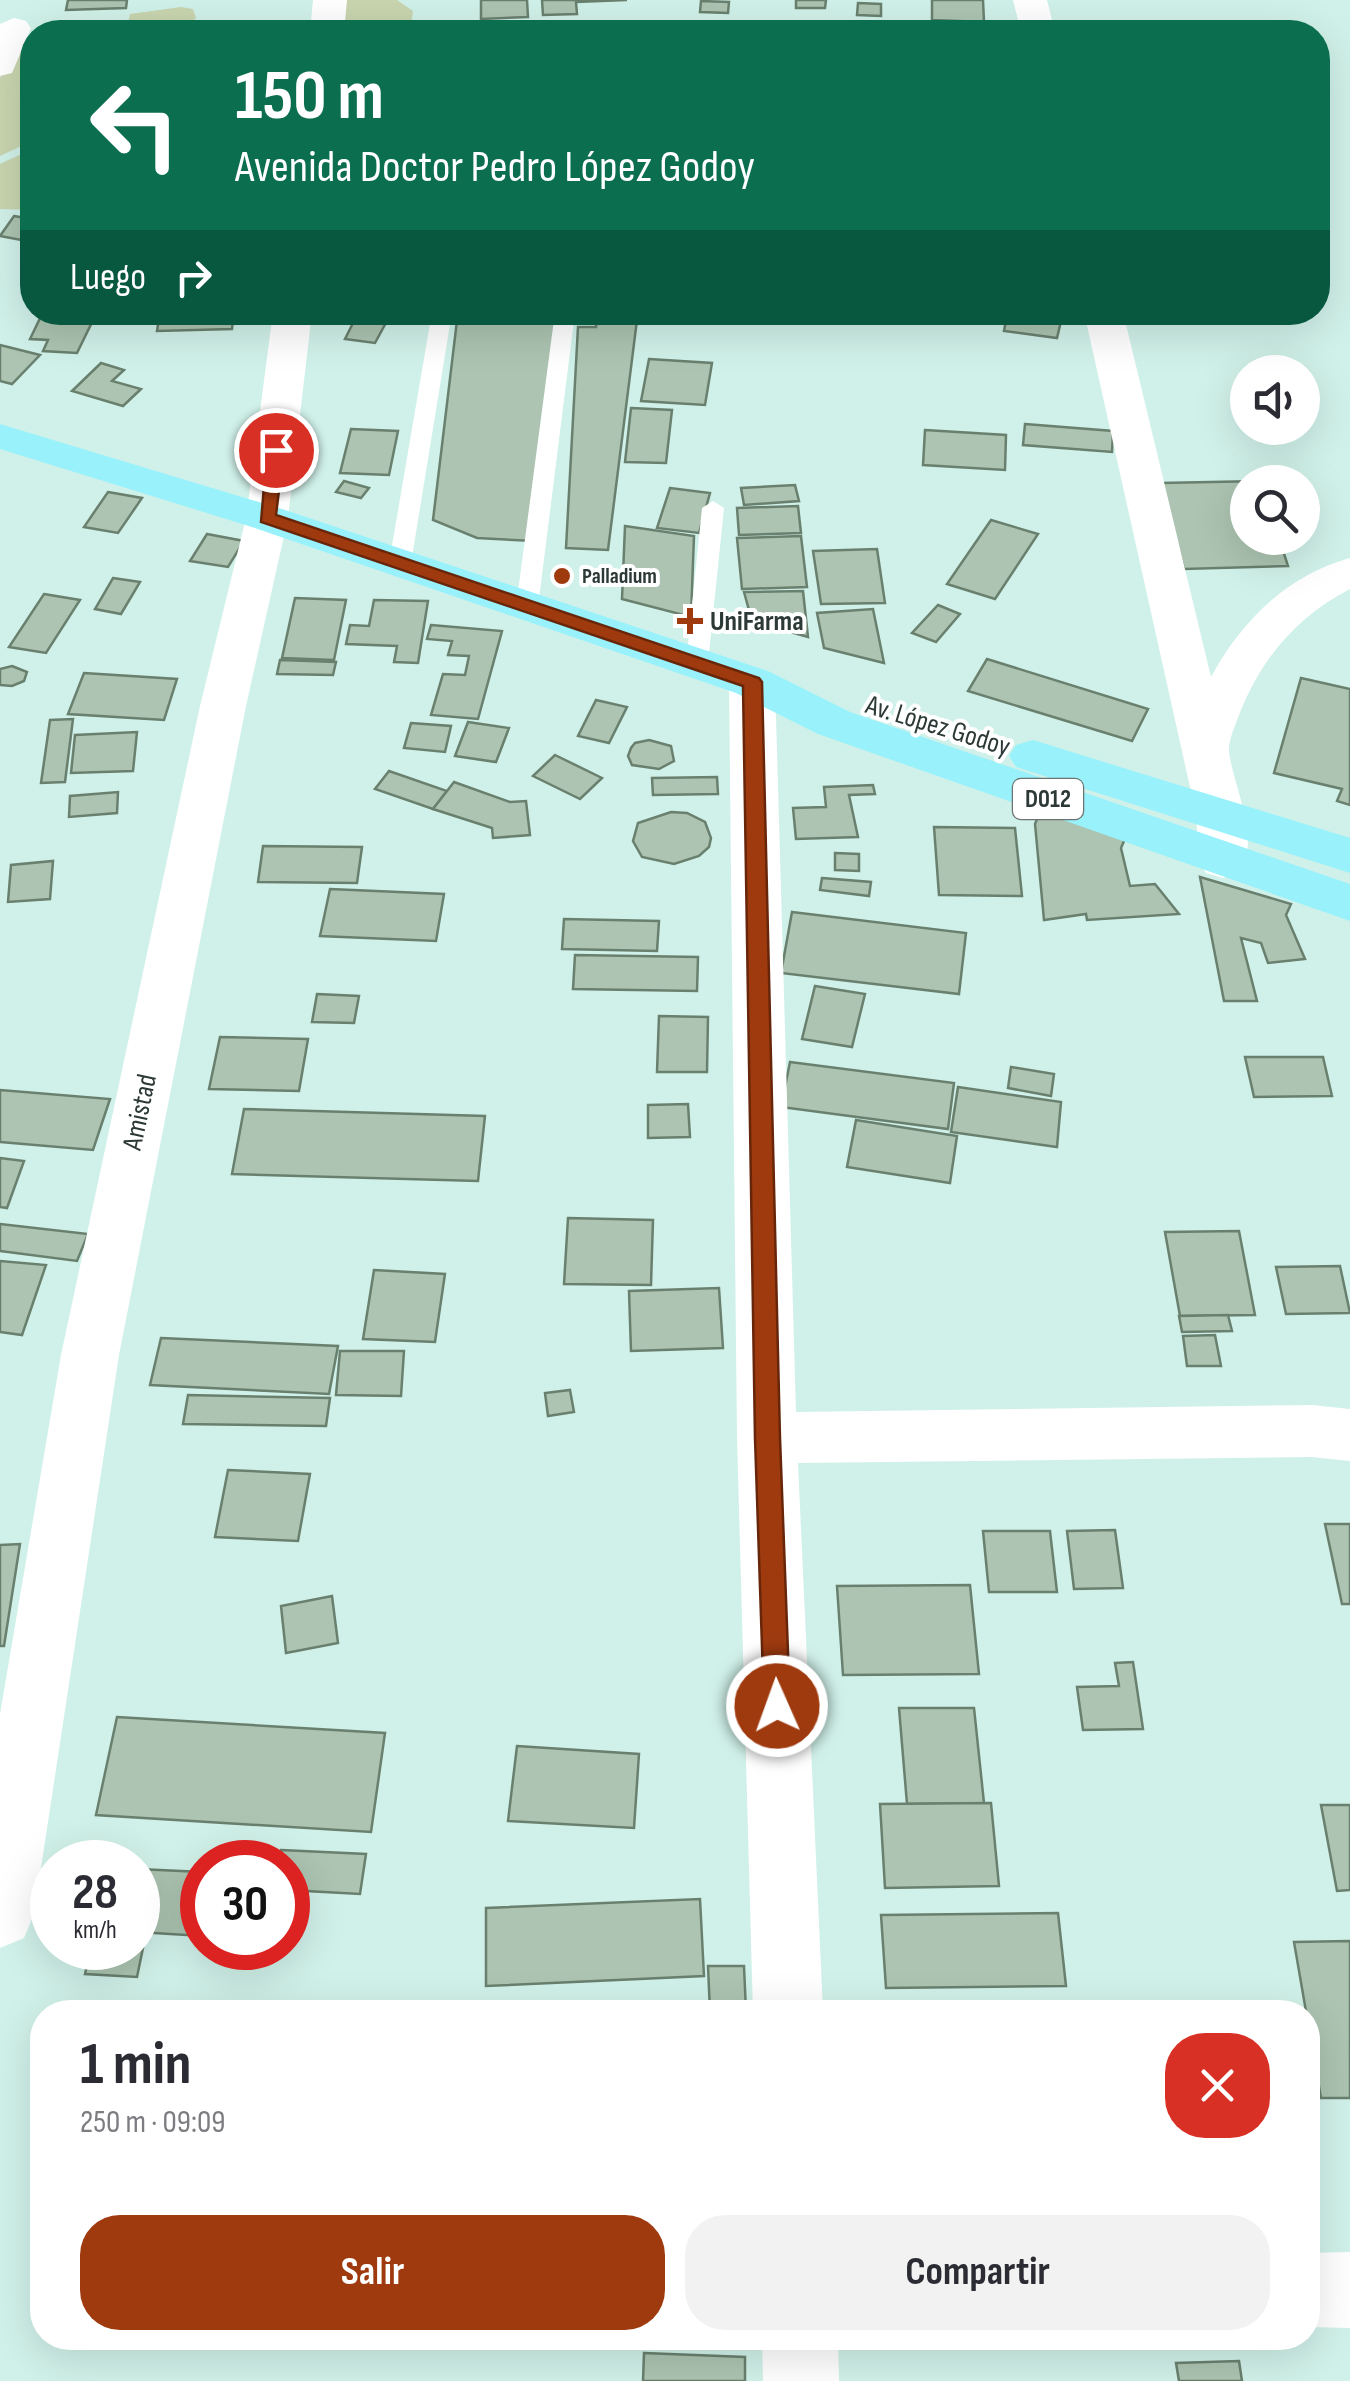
<!DOCTYPE html>
<html lang="es">
<head>
<meta charset="utf-8">
<style>
	:root { --surface:#fff; --page:#f2f2f3; --text:#2b2b33; --muted:#7c7c81; --accent:#9f3a0f }
	body { margin:0; font-family:"Sofia Sans Condensed",sans-serif; background:var(--page); color:var(--text); height:100vh; display:flex; flex-direction:column; font-size:38px; white-space:nowrap }
	* { box-sizing:border-box; margin:0 }
	p { font-size:32px; color:var(--muted) }
	.icon { flex:none; width:55px; height:55px; fill:none; stroke:currentColor; stroke-width:2; stroke-linecap:round; stroke-linejoin:round }
	.map { position:relative; flex:1; overflow:hidden }
	.details { position:absolute; left:30px; top:2000px; width:1290px; height:350px; display:flex; flex-direction:column; background:var(--surface); border-radius:40px; box-shadow:0 10px 40px #0002 }
	.details>* { flex:none }
	.banner { position:absolute; left:20px; top:20px; width:1310px; height:305px; border-radius:40px; box-shadow:0 10px 40px #0002; background:#0b6e4f; color:#fff; overflow:hidden }
	.fabs { position:absolute; left:1230px; top:355px; display:grid; gap:20px }
	.fabs a { display:grid; place-items:center; width:90px; height:90px; border-radius:50%; background:var(--surface); box-shadow:0 10px 40px #0002; font-size:50px }
	.speed { position:absolute; left:30px; top:1840px; display:flex; gap:20px; font-size:50px; font-weight:700; text-align:center }
	.speed>* { display:grid; place-content:center; width:130px; height:130px; border-radius:50%; background:var(--surface); box-shadow:0 10px 40px #0002; line-height:1 }
	.speed small { font-size:25px; font-weight:400 }
	.speed .limit { border:15px solid #d22; background:#fff; color:#111 }
	.pin { position:absolute; display:grid; place-items:center; width:85px; height:85px; color:#fff; margin:-42px; border:5px solid #fff; border-radius:50%; box-shadow:0 2px 10px #0007 }
	.me { position:absolute; width:110px; margin:-55px; rotate:358deg; stroke-linejoin:round; filter:drop-shadow(0 0 8px #0008) }
	.turn { display:flex; align-items:center; gap:35px; height:210px; padding:0 50px; font-size:45px }
	.turn .icon { width:130px; height:130px; stroke-width:2.5 }
	.turn b { display:block; font-size:70px; line-height:85px }
	.then { display:flex; align-items:center; height:95px; padding:0 50px; background:#0003; gap:20px; font-size:38px }
	.round { display:grid; place-items:center; flex:none; width:105px; height:105px; border-radius:40px; background:var(--page) }
	.headline { display:flex; align-items:center; justify-content:space-between; height:170px; padding:0 50px }
	h1 { font-size:60px; font-weight:700; line-height:75px }
	.action { display:flex; gap:20px; margin-top:auto; padding:20px 50px }
	.action a { flex:1; height:115px; border-radius:40px; background:var(--accent); color:#fff; font-size:40px; font-weight:700; line-height:115px; text-align:center }
	.action a+a { background:var(--page); color:var(--text) }
	.map>svg:first-child { display:block }
</style>
</head>
<body>
<div class="map">
<svg width="1350" height="2381" viewBox="0 0 1350 2381">
	<rect width="100%" height="100%" fill="#d0f1e9"/>
	<!-- green -->
	<g fill="#c8d5af">
		<polygon points="347,0 397,0 413,11 410,32 340,32 336,9"/>
		<polygon points="181,7 193,9 196,18 182,32 126,32 130,14"/>
		<polygon points="24,47 32,48 32,97 21,113 32,121 32,141 0,156 0,79 7,55"/>
		<polygon points="32,149 32,210 0,209 0,164"/>
	</g>
	<!-- building -->
	<g fill="#acc4b1" stroke="#6a806f" stroke-width="2.5">
		<polygon points="68,0 127,0 126,8 66,10"/>
		<polygon points="481,0 527,0 528,17 481,19"/>
		<polygon points="542,0 627,0 576,2 577,14 543,15"/>
		<polygon points="796,0 826,0 825,8 796,8"/>
		<polygon points="932,0 983,0 984,22 932,20"/>
		<polygon points="701,1 729,2 728,13 700,12"/>
		<polygon points="858,3 881,4 881,16 857,15"/>
		<polygon points="934,22 989,23 989,32 934,32"/>
		<polygon points="116,24 114,32 57,32 58,26"/>
		<polygon points="14,216 32,219 32,242 0,236"/>
		<polygon points="43,312 97,312 77,353 43,351 48,340 30,339"/>
		<polygon points="160,312 234,312 232,329 157,331"/>
		<polygon points="458,312 556,312 534,541 477,538 433,520"/>
		<polygon points="597,312 638,312 608,550 566,548 578,327 596,327"/>
		<polygon points="357,315 388,319 375,343 345,339"/>
		<polygon points="1007,315 1061,321 1057,338 1004,331"/>
		<polygon points="0,345 40,355 12,384 0,381"/>
		<polygon points="649,359 712,363 705,405 641,401"/>
		<polygon points="101,363 124,370 112,381 141,389 123,406 72,391"/>
		<polygon points="631,408 672,410 666,463 625,462"/>
		<polygon points="1025,424 1113,431 1112,452 1023,445"/>
		<polygon points="351,429 398,431 389,475 340,473"/>
		<polygon points="925,430 1006,435 1005,470 923,465"/>
		<polygon points="344,481 369,488 361,498 336,492"/>
		<polygon points="1261,481 1248,482 1248,538 1279,538 1288,566 1184,569 1161,483"/>
		<polygon points="795,485 799,501 744,505 741,488"/>
		<polygon points="670,488 710,493 699,533 657,528"/>
		<polygon points="108,492 142,498 118,533 84,527"/>
		<polygon points="798,506 801,533 739,535 737,508"/>
		<polygon points="991,520 1038,534 995,599 947,584"/>
		<polygon points="625,526 694,536 691,617 622,599"/>
		<polygon points="207,534 244,541 228,567 190,561"/>
		<polygon points="801,536 807,587 742,589 737,538"/>
		<polygon points="877,549 885,603 821,604 813,551"/>
		<polygon points="113,578 140,582 121,614 95,609"/>
		<polygon points="803,591 808,637 752,621 744,592"/>
		<polygon points="44,594 80,600 46,653 9,647"/>
		<polygon points="295,598 346,600 334,660 282,658"/>
		<polygon points="374,600 428,601 418,663 394,662 397,646 346,644 350,625 369,626"/>
		<polygon points="938,605 960,614 936,642 912,633"/>
		<polygon points="873,609 884,663 824,648 817,613"/>
		<polygon points="431,625 502,631 478,719 431,715 443,674 465,675 469,656 448,655 452,641 427,639"/>
		<polygon points="987,659 1148,709 1132,741 968,691"/>
		<polygon points="280,660 336,662 333,675 277,674"/>
		<polygon points="12,666 27,672 24,681 12,686 0,685 0,669"/>
		<polygon points="84,673 177,679 164,720 68,714"/>
		<polygon points="1301,678 1350,689 1350,805 1337,801 1342,789 1274,773"/>
		<polygon points="596,700 627,707 609,743 578,736"/>
		<polygon points="73,719 65,782 41,783 50,720"/>
		<polygon points="468,722 509,728 496,762 455,756"/>
		<polygon points="411,723 451,726 445,752 404,748"/>
		<polygon points="137,732 133,771 71,773 75,735"/>
		<polygon points="649,740 671,746 674,761 659,769 632,765 628,756 631,748 635,743"/>
		<polygon points="555,755 602,778 580,799 533,776"/>
		<polygon points="389,771 447,791 433,809 375,789"/>
		<polygon points="717,777 718,794 653,795 652,778"/>
		<polygon points="454,782 510,802 526,801 530,835 493,838 492,828 433,809"/>
		<polygon points="873,785 875,794 849,795 858,837 796,839 793,808 826,807 824,787"/>
		<polygon points="118,792 117,813 69,817 70,796"/>
		<polygon points="1042,808 1128,832 1121,848 1130,886 1155,884 1179,914 1087,920 1086,914 1044,920 1035,824"/>
		<polygon points="671,812 687,813 705,822 711,838 709,847 699,856 674,864 642,857 633,841 638,823"/>
		<polygon points="934,827 1015,828 1022,896 939,895"/>
		<polygon points="263,846 362,847 357,883 258,882"/>
		<polygon points="835,853 859,854 859,871 835,870"/>
		<polygon points="53,861 50,899 8,902 11,865"/>
		<polygon points="1200,877 1291,904 1286,915 1305,959 1268,963 1261,943 1241,938 1257,1001 1224,1001"/>
		<polygon points="822,878 871,882 869,896 820,890"/>
		<polygon points="330,889 444,894 436,941 320,936"/>
		<polygon points="792,912 966,933 959,994 781,973"/>
		<polygon points="564,919 659,921 657,951 562,949"/>
		<polygon points="575,955 698,957 697,991 573,989"/>
		<polygon points="815,986 865,994 852,1047 802,1039"/>
		<polygon points="317,994 359,996 354,1023 312,1022"/>
		<polygon points="659,1016 708,1017 707,1072 657,1072"/>
		<polygon points="220,1037 308,1039 299,1091 209,1089"/>
		<polygon points="1245,1057 1323,1057 1332,1096 1254,1097"/>
		<polygon points="790,1062 954,1083 948,1129 781,1107"/>
		<polygon points="1011,1067 1054,1074 1051,1096 1008,1088"/>
		<polygon points="958,1087 1061,1102 1057,1147 951,1132"/>
		<polygon points="0,1090 110,1099 93,1150 0,1142"/>
		<polygon points="688,1104 690,1137 648,1138 648,1105"/>
		<polygon points="244,1109 485,1116 478,1181 232,1174"/>
		<polygon points="856,1120 957,1136 950,1183 847,1167"/>
		<polygon points="0,1158 24,1161 7,1208 0,1207"/>
		<polygon points="568,1218 653,1220 651,1285 564,1284"/>
		<polygon points="0,1224 88,1234 77,1261 0,1251"/>
		<polygon points="1239,1231 1255,1315 1180,1316 1165,1232"/>
		<polygon points="0,1261 46,1265 22,1335 0,1332"/>
		<polygon points="1340,1266 1350,1313 1286,1314 1276,1267"/>
		<polygon points="374,1270 445,1274 435,1342 363,1339"/>
		<polygon points="719,1288 723,1348 631,1351 629,1291"/>
		<polygon points="1228,1315 1232,1331 1182,1332 1179,1316"/>
		<polygon points="1215,1335 1221,1366 1187,1366 1183,1336"/>
		<polygon points="161,1338 338,1346 329,1394 150,1385"/>
		<polygon points="340,1351 404,1351 401,1396 336,1395"/>
		<polygon points="570,1390 574,1412 548,1416 545,1393"/>
		<polygon points="188,1395 330,1398 326,1426 183,1424"/>
		<polygon points="228,1470 310,1474 298,1541 215,1537"/>
		<polygon points="1325,1524 1350,1524 1350,1604 1342,1604"/>
		<polygon points="1115,1530 1123,1588 1074,1589 1067,1531"/>
		<polygon points="983,1531 1050,1531 1057,1592 989,1592"/>
		<polygon points="20,1544 4,1646 0,1646 0,1545"/>
		<polygon points="970,1585 979,1674 843,1675 837,1586"/>
		<polygon points="332,1596 338,1643 286,1653 281,1606"/>
		<polygon points="1133,1662 1143,1729 1083,1730 1077,1687 1119,1686 1115,1663"/>
		<polygon points="899,1708 974,1708 984,1803 907,1804"/>
		<polygon points="117,1717 385,1733 371,1832 96,1815"/>
		<polygon points="517,1746 639,1754 634,1828 508,1821"/>
		<polygon points="991,1803 999,1886 885,1888 880,1804"/>
		<polygon points="1321,1805 1350,1805 1350,1890 1337,1891"/>
		<polygon points="281,1850 366,1854 360,1894 288,1890 288,1862 279,1862"/>
		<polygon points="138,1869 202,1872 202,1936 138,1932"/>
		<polygon points="700,1899 704,1976 486,1986 486,1908"/>
		<polygon points="1058,1913 1066,1986 886,1988 881,1915"/>
		<polygon points="1350,1941 1350,2098 1321,2098 1294,1942"/>
		<polygon points="91,1948 143,1948 137,1977 85,1974"/>
		<polygon points="708,1966 744,1966 746,2012 710,2012"/>
		<polygon points="644,2353 745,2357 745,2381 643,2381"/>
		<polygon points="1239,2361 1242,2381 1179,2381 1176,2363"/>
	</g>
	<g fill="none" stroke-linecap="round" stroke-linejoin="round">
		<!-- lane -->
		<g fill="#fff" fill-rule="evenodd">
			<polygon points="432,312 452,312 411,563 400,570 389,563"/>
			<polygon points="555,312 575,312 538,607 527,614 516,607"/>
			<polygon points="713,501 724,508 708,663 697,670 686,663 702,508"/>
		</g>
		<!-- street -->
		<g fill="#fff" fill-rule="evenodd">
			<polygon points="1013,0 1047,0 1055,32 1021,32"/>
			<polygon points="14,18 26,21 31,28 12,73 0,76 0,24"/>
			<path d="M1084,312H1123L1211,677C1241,622 1287,575 1350,558V589C1296,617 1261,659 1239,715C1235,726 1228,741 1229,752C1234,789 1261,838 1240,873L1223,878L1206,873L1199,861L1196,814Z"/>
			<polygon points="752,667 768,671 775,682 796,1412 1312,1405 1350,1409 1350,1461 1312,1457 798,1463 823,2012 753,2012 737,1438 729,682 736,671"/>
			<polygon points="1350,2252 1350,2328 1308,2327 1308,2253"/>
			<polygon points="762,2338 838,2338 839,2381 763,2381"/>
		</g>
		<!-- secondary -->
		<g fill="#fff" fill-rule="evenodd">
			<polygon points="313,0 347,0 344,32 310,32"/>
			<polygon points="273,312 312,312 288,518 246,706 119,1355 34,1914 24,1938 0,1948 0,1714 61,1355 200,706 246,518"/>
		</g>
		<!-- primary -->
		<g fill="#98f1fb" fill-rule="evenodd">
			<polygon points="0,424 282,509 768,671 850,712 1350,884 1350,921 818,734 736,693 252,527 0,449"/>
			<polygon points="1033,740 1350,838 1350,873 1016,767 1009,756 1016,745"/>
		</g>
	</g>
	<!-- route -->
	<polygon fill="#9f3a0f" stroke="#67260a" stroke-width="2.5" points="276,444 284,450 276,515 759,678 762,682 780,1438 790,1706 786,1715 777,1718 768,1715 764,1706 755,1438 743,686 261,522 267,450"/>
	<!-- markers -->
	<g fill="#9f3a0f" stroke="#fff" stroke-width="4">
		<circle cx="562" cy="576" r="10"/>
		<path d="M685 606h10v10h10v10h-10v10h-10v-10h-10v-10h10z"/>
	</g>
	<g text-anchor="middle" dominant-baseline="central" stroke-width="8" stroke-linejoin="round" paint-order="stroke">
		<!-- far-poi labels -->
		<g font-size="22" font-weight="bold" fill="#2c3936" stroke="#fff" text-anchor="start">
			<text x="582" y="576">Palladium</text>
		</g>
		<!-- shield labels -->
		<rect fill="#fff" stroke="#6b7472" stroke-width="2.5" x="1013" y="779" width="70" height="40" rx="8"/>
		<g font-size="25" font-weight="bold" fill="#2c3936">
			<text x="1048" y="799">D012</text>
		</g>
		<!-- poi labels -->
		<g font-size="28" font-weight="bold" fill="#2c3936" stroke="#fff" text-anchor="start">
			<text x="710" y="621">UniFarma</text>
		</g>
		<!-- street labels -->
		<g font-size="28" fill="#2c3936" stroke="#fff">
			<text transform="translate(938 726) rotate(17)">Av. López Godoy</text>
			<text transform="translate(140 1112) rotate(-78)">Amistad</text>
		</g>
	</g>
</svg>
<div class="fabs">
<a><svg class="icon" aria-label="sound" viewBox="0 0 24 24"><path d="M4 9h4l5-4v14l-5-4H4zM17 9q2 3 0 6"/></svg></a>
<a><svg class="icon" aria-label="search" viewBox="0 0 24 24"><circle cx="10" cy="10" r="6"/><path d="M15 15l6 6"/></svg></a>
</div>
<div class="speed"><div>28<small>km/h</small></div><div class="limit">30</div></div>
<div class="pin" style="left:276px;top:450px;background:#d93025"><svg class="icon" aria-label="arrive" viewBox="0 0 24 24"><path d="M6 21V4h12l-3 4 3 4H6"/></svg></div>
<svg class="me" style="left:777px;top:1706px" viewBox="-20 -20 40 40"><circle r="17" fill="#9f3a0f" stroke="#fff" stroke-width="3"/><path d="M0-11L8 9 0 5-8 9z" fill="#fff"/></svg>
<div class="banner">
<div class="turn"><svg class="icon" aria-label="left" viewBox="0 0 24 24"><path d="M17 20v-9H6M10 6l-5 5 5 5"/></svg><div><b>150 m</b>Avenida Doctor Pedro López Godoy</div></div>
<div class="then">Luego<svg class="icon" aria-label="right" viewBox="0 0 24 24"><path d="M7 20v-9h11M14 6l5 5-5 5"/></svg></div>
</div>
<section class="details">
<div class="headline"><div><h1>1 min</h1><p>250 m · 09:09</p></div><a class="round" style="background:#d93025;color:#fff"><svg class="icon" aria-label="close" viewBox="0 0 24 24"><path d="M6 6l12 12M18 6L6 18"/></svg></a></div>
<div class="action"><a>Salir</a><a>Compartir</a></div>
</section>
</div>
</body>
</html>
